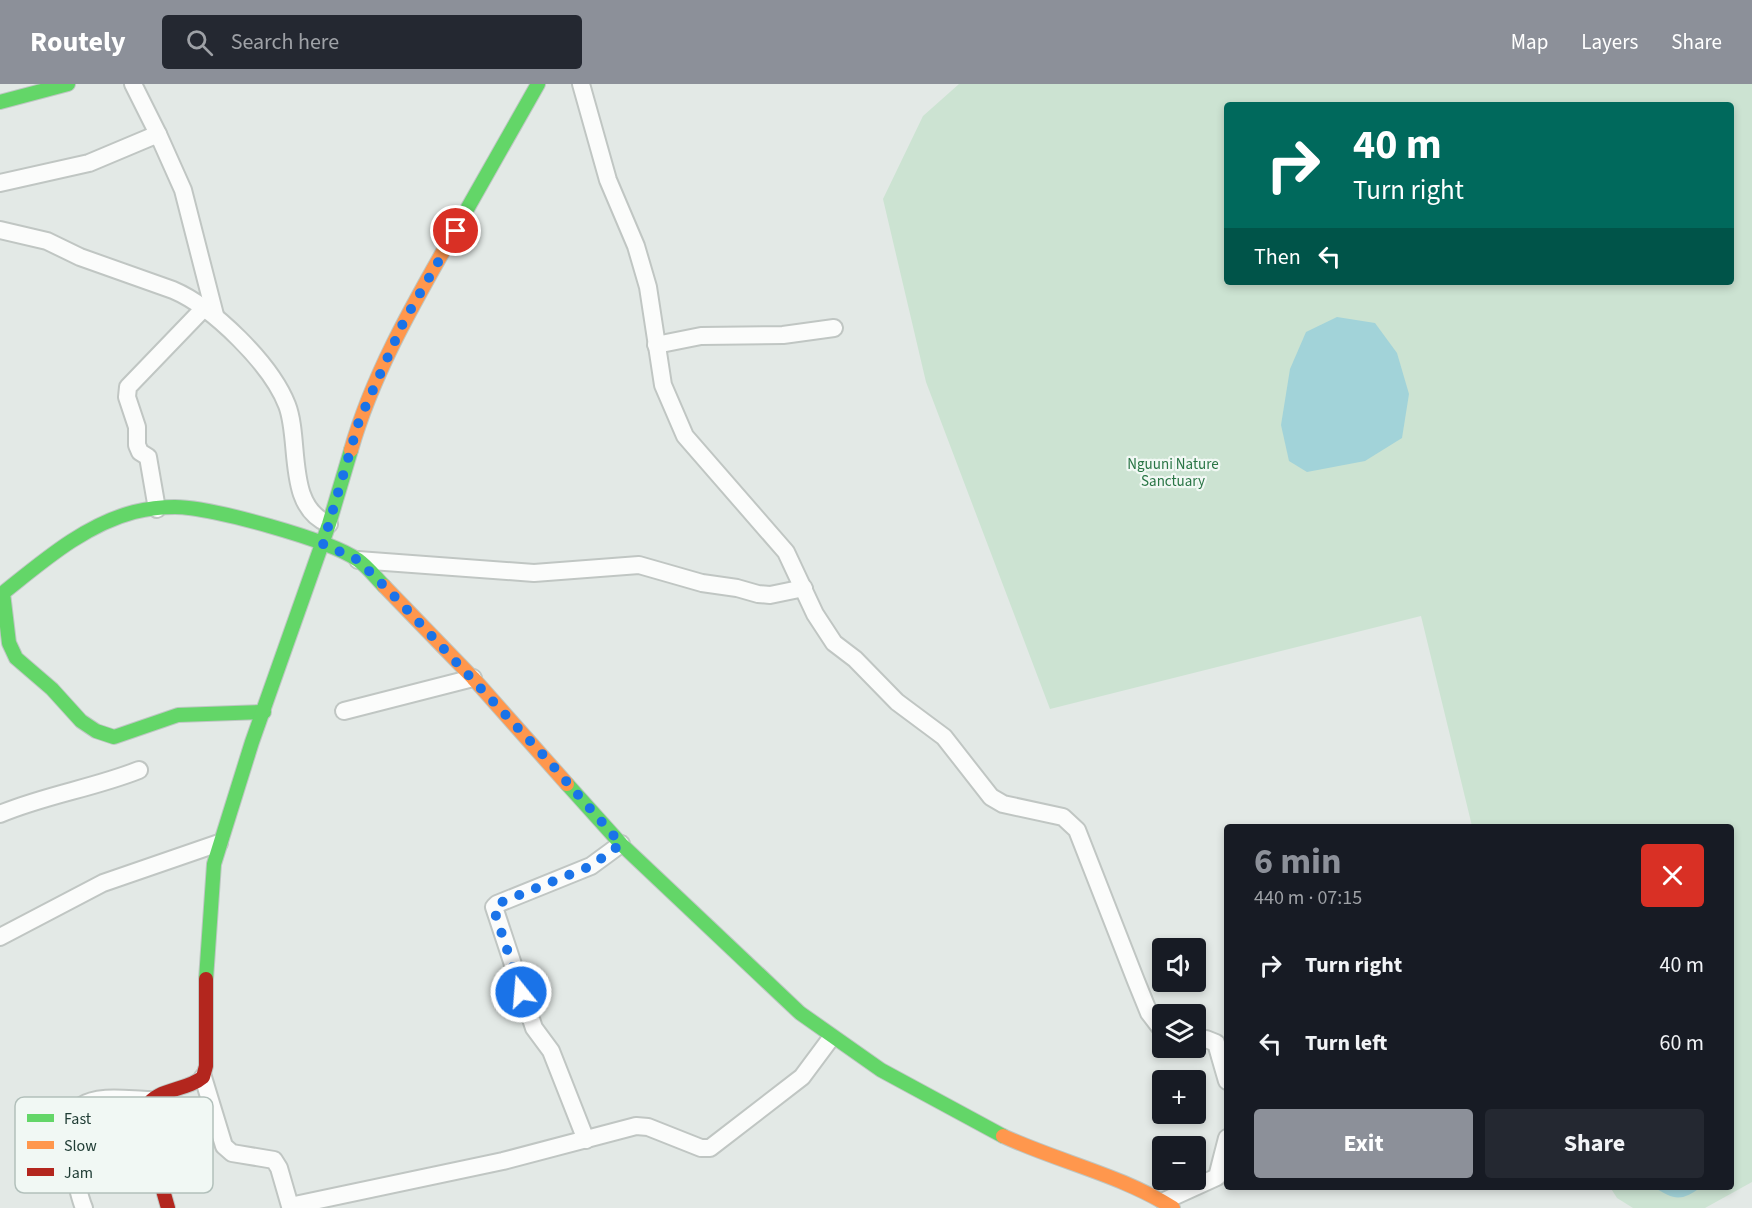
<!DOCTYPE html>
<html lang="en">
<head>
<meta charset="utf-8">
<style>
	:root { --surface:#171b24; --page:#242831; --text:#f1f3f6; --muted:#9ea1a6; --accent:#8c9099 }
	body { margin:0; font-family:"Source Sans 3",sans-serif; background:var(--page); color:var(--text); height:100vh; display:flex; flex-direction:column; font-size:22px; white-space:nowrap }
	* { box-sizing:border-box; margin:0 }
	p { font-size:20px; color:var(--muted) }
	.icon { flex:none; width:33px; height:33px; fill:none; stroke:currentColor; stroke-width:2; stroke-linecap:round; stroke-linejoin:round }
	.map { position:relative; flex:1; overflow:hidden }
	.details { position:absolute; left:1224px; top:740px; width:510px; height:366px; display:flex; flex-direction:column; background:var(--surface); border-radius:6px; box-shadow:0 3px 9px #0003 }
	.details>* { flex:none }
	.top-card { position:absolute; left:1224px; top:18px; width:510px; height:183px; border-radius:6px; box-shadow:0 3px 9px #0003; background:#00695c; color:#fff; overflow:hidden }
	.controls { position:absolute; left:1152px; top:854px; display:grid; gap:12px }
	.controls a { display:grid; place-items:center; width:54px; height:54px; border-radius:6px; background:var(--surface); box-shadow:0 3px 9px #0003; font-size:30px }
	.pin { position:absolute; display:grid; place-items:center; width:51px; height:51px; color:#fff; margin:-26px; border:3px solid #fff; border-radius:50%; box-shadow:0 2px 6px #0007 }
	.me { position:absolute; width:66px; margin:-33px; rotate:343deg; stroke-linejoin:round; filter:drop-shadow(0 0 4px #0008) }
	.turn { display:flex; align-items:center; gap:21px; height:126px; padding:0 30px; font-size:27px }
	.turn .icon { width:78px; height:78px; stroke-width:2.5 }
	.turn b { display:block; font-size:42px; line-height:51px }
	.then { display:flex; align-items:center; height:57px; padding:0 30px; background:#0003; gap:12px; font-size:22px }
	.round { display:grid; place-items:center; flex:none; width:63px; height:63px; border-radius:6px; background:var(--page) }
	.summary { display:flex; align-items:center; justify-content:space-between; height:102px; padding:0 30px }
	h1 { font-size:36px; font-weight:700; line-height:45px; color:var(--accent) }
	.primary-button { display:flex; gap:12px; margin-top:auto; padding:12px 30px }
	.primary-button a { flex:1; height:69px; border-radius:6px; background:var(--accent); color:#fff; font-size:24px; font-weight:700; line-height:69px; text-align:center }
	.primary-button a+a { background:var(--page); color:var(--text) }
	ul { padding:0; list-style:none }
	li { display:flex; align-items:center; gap:18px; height:78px; padding:0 30px }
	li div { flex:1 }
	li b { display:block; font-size:22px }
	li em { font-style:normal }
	header { display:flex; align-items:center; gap:36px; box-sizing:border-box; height:84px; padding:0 30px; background:var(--accent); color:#fff }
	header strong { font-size:28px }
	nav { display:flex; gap:33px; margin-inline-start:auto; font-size:21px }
	.search { width:420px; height:54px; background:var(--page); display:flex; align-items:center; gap:15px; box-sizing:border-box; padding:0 21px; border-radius:6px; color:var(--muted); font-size:22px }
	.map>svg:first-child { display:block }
</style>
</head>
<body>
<header>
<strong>Routely</strong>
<div class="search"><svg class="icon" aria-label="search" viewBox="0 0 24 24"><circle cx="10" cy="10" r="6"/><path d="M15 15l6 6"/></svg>Search here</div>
<nav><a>Map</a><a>Layers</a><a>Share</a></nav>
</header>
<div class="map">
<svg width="1752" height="1124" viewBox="0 0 1752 1124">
	<rect width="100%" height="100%" fill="#e3e9e6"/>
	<!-- green -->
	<path fill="#cce3d2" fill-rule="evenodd" d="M959,0H1752V1098L1705,1124H1633L1617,1114L1610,1103L1731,1102V742H1472L1421,532L1050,625L926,298L883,115L923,32ZM1227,21H1731V198H1227Z"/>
	<!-- water -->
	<g fill="#a2d3d9">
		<polygon points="1337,233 1375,239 1397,269 1409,310 1402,354 1365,377 1307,388 1289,377 1281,341 1290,285 1306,248"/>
		<path d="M1654,1103H1701C1681,1118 1674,1116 1654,1103Z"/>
	</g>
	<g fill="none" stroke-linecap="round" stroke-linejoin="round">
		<defs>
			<g id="street">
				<polyline points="133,0 158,50"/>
				<polyline points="581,0 608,96 636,162 648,203 663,301 685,352 786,468 815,530 834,559 855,575 897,618 944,653 991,713 1003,720 1063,733 1077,746 1136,897 1149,929 1162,946"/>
				<polyline points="0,99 89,79 158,50 183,106 215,231"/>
				<path d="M0,146L47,157L80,173L173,206C213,223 271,280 287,321C301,357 285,423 329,440"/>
				<polyline points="656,261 701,252 783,251 834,244"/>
				<polyline points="157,425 148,373 140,368 137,361 137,343 127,313 128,303 205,223"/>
				<polyline points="358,476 534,489 639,481 702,499 737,504 758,510 770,511 804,504"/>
				<polyline points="344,627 473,594"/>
				<path d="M0,730C45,711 94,704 139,686"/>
				<polyline points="0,853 103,799 219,759"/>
				<polyline points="1196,956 1206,955 1216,959 1227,997"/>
				<polyline points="203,993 224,1062 232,1069 274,1076 279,1084 290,1122 503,1077 636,1042 648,1043 701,1064 710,1064 802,993 831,954"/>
				<polyline points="586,1056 551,967 534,944 494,823 497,820 591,782 621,760"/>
				<polyline points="1164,1117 1217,1093 1227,1054"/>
				<path d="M84,1124C76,1105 61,1034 81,1022C99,1010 130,1016 150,1016"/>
			</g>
			<g id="fast">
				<polyline points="0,18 68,0"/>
				<polyline points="449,157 538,0"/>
				<path d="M264,628L178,631L114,653L96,647L81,637L52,605L16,574L9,559L3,509C42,478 84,441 134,428C146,425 162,423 175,423C211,423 330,456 358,476C368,483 376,494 384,502"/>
				<polyline points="567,700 621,760 800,929 881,986 1003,1052"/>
				<polyline points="206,895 214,780 252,658 329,440 351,366"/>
			</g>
			<g id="slow">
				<path d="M351,366C372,292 411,224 449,157"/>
				<polyline points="384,502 473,594 567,700"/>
				<path d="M1003,1052C1059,1078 1121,1091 1173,1124"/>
			</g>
			<path id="jam" d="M168,1124L149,1057L146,1023C157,1004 187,1007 203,993L206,982V895"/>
		</defs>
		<!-- street casing -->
		<use href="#street" stroke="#c0c6c3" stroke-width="20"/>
		<!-- fast casing -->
		<use href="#fast" stroke="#bec7c3" stroke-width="16"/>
		<!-- slow casing -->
		<use href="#slow" stroke="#bec7c3" stroke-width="16"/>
		<!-- jam casing -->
		<use href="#jam" stroke="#bec7c3" stroke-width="16"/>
		<!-- street -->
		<use href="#street" stroke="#fbfcfb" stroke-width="16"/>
		<!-- fast -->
		<use href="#fast" stroke="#63d668" stroke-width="14"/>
		<!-- slow -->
		<use href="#slow" stroke="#ff974d" stroke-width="14"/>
		<!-- jam -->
		<use href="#jam" stroke="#b3261e" stroke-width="14"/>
	</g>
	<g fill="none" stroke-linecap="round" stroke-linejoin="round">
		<!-- route -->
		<polyline stroke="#1a73e8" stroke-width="10" stroke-dasharray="0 18" points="456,147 404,237 359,337 323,460 358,476 397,515 546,674 621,760 591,782 497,820 495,829 521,908"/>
	</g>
	<g text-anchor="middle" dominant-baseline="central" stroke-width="4.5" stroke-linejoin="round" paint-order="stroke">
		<!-- park labels -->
		<g font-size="15" fill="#297545" stroke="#f1f8f4">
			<text x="1173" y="380">Nguuni Nature<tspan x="1173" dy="17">Sanctuary</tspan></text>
		</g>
	</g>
	<!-- legend -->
	<rect x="15" y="1013" width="198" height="96" rx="9" fill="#f1f8f4" stroke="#b2c0bb" stroke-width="1.5"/>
	<rect x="27" y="1030" width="27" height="8" fill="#63d668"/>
	<rect x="27" y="1057" width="27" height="8" fill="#ff974d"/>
	<rect x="27" y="1084" width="27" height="8" fill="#b3261e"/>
	<g font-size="16" fill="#203d35">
		<text x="64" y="1040">Fast</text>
		<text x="64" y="1067">Slow</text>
		<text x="64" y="1094">Jam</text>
	</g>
</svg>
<div class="controls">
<a><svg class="icon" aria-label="sound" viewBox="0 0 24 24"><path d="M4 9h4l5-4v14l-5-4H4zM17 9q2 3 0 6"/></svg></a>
<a><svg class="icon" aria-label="layers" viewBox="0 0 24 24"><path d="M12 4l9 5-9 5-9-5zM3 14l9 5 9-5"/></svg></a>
<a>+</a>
<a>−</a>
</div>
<div class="pin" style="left:456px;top:147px;background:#d93025"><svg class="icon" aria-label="arrive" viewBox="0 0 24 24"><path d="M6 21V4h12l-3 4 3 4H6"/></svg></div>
<svg class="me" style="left:521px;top:908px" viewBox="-20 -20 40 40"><circle r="17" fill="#1a73e8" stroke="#fff" stroke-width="3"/><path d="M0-11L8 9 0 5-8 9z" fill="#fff"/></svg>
<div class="top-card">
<div class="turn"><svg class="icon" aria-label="right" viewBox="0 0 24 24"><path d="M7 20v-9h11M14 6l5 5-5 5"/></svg><div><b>40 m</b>Turn right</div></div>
<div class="then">Then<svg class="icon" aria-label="left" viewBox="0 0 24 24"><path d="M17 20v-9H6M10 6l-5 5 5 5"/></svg></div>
</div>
<section class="details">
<div class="summary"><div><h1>6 min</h1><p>440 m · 07:15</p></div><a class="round" style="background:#d93025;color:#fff"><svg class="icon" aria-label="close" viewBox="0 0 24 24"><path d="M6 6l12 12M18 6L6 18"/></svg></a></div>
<ul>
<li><svg class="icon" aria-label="right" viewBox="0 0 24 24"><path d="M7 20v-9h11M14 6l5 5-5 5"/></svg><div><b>Turn right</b></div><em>40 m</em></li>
<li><svg class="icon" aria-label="left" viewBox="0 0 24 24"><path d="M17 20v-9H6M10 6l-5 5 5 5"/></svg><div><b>Turn left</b></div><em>60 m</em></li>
</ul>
<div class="primary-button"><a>Exit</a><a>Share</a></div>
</section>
</div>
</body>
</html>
